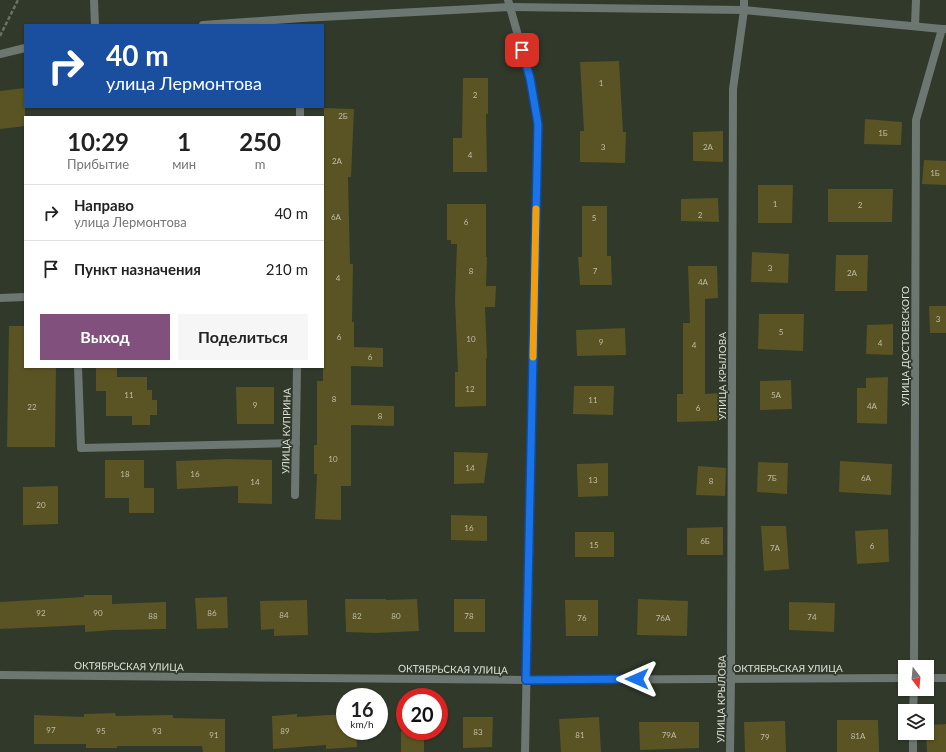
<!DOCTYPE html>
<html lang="ru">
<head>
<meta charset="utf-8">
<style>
	:root { --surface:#fff; --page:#f6f6f6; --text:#222; --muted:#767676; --line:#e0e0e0; --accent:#82507c }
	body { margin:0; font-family:Lato,sans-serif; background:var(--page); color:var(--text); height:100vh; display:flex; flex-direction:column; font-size:15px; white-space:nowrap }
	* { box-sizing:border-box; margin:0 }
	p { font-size:13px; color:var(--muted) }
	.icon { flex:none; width:22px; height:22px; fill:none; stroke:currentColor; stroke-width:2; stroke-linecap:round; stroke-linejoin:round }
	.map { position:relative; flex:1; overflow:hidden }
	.panel { position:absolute; left:24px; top:116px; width:300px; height:252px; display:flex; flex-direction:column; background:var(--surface); border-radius:0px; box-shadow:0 1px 3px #0004 }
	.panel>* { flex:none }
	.hud { position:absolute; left:24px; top:24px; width:300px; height:84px; border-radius:0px; box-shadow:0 1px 3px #0004; background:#1a4fa0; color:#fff; overflow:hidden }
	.needle { width:26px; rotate:164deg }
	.fabs { position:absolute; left:898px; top:660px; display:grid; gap:8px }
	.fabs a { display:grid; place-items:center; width:36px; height:36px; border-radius:0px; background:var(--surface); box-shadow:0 1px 3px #0004; font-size:20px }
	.speed { position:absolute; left:336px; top:688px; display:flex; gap:8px; font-size:20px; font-weight:700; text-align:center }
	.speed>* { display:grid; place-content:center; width:52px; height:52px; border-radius:50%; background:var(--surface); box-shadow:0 1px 3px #0004; line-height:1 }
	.speed small { font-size:10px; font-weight:400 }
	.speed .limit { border:6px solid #d22; background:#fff; color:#111 }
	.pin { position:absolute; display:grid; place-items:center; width:34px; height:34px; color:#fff; margin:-17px; border-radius:8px; box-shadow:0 2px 6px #0006 }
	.me { position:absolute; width:44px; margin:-22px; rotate:270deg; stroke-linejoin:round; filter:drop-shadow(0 0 3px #0008) }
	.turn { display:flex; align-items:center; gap:14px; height:84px; padding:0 16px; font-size:18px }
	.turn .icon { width:52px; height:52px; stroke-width:2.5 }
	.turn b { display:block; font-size:28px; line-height:34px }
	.eta { display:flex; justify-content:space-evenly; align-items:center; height:68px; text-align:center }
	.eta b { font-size:24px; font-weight:700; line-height:28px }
	.button { display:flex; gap:8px; margin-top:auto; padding:8px 16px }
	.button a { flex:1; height:46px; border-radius:0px; background:var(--accent); color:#fff; font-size:16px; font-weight:700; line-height:46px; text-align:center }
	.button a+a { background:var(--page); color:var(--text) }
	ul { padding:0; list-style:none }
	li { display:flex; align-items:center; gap:12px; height:56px; padding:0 16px; border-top:1px solid var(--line) }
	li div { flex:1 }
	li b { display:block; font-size:15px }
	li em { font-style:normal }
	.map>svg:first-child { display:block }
</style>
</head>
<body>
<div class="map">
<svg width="946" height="752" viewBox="0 0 946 752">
	<rect width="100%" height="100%" fill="#30392a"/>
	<!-- building -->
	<g fill="#5a5323">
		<polygon points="619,61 623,132 626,132 625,163 580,162 580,131 584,131 580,62"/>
		<polygon points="463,78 488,78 488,114 486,114 487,172 453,172 453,138 462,138"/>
		<polygon points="25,88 25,126 0,129 0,91"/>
		<polygon points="324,108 354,109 351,177 348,177 350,264 353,264 352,322 354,322 354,347 383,348 383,367 351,366 351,405 394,406 394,426 351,425 351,486 341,486 341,520 315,519 317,474 314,474 314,445 317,445 317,381 323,381 323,144 324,144"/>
		<polygon points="865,119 902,122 901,145 864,144"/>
		<polygon points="723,131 723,162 693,161 693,132"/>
		<polygon points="924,160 946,161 946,185 922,184"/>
		<polygon points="758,185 793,185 792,223 758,223"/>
		<polygon points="828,189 893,189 892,222 828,222"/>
		<polygon points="718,198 719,222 681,221 681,199"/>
		<polygon points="447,204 486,204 486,257 487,257 486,286 496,286 495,307 485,307 487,358 486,358 486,406 455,407 455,372 458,372 455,300 457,244 451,244 451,240 447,240"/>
		<polygon points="582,206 607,206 607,256 611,256 612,285 580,285 578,257 582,257"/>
		<polygon points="752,252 789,254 788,283 751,282"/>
		<polygon points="836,255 868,255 867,291 835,291"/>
		<polygon points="688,266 717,266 718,298 705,299 705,394 719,393 719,421 677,422 677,394 683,394 683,323 690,323"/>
		<polygon points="929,306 946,306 946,333 930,333"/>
		<polygon points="759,314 804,314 803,351 758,349"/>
		<polygon points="893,324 893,355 866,354 867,325"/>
		<polygon points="9,326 25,326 25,367 56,367 55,447 7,447"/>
		<polygon points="625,328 626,355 577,356 576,330"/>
		<polygon points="96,367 117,367 117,377 147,377 147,390 152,390 152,400 157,400 157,415 150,415 150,425 132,425 132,416 106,416 106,391 96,391"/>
		<polygon points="888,377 887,424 857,423 857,388 866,388 866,378"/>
		<polygon points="791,380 792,409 760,410 760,381"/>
		<polygon points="574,386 614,386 613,415 573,414"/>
		<polygon points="236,387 274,387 274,424 237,424"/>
		<polygon points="454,452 488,453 484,483 454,484"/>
		<polygon points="229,459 272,460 272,504 238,503 238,486 177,489 176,461"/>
		<polygon points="105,460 144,460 144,488 154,488 154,513 129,513 129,498 105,498"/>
		<polygon points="840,461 892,464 891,495 839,492"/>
		<polygon points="758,462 788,463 787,494 757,492"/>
		<polygon points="608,463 608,496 578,497 577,464"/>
		<polygon points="698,466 726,468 725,496 696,495"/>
		<polygon points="58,486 58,524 23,525 23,487"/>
		<polygon points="451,515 487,516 487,541 451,540"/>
		<polygon points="761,526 786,526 789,569 764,571"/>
		<polygon points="723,527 723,555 687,555 687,528"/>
		<polygon points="888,529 889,562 857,564 855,531"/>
		<rect x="575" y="532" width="39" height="25"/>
		<polygon points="84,595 112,595 112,604 166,602 166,629 113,630 85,632 85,625 0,629 0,602 84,597"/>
		<polygon points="227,597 228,628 197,629 195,598"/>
		<polygon points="345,599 386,599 386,600 417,599 419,631 375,633 346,632"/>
		<rect x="454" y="599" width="31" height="33"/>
		<polygon points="638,599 688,601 687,636 637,635"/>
		<polygon points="307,600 308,635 274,636 274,629 261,630 260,601"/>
		<polygon points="565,600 598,600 598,636 566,636"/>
		<polygon points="789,602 835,603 834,632 789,630"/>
		<polygon points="115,713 116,716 173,715 173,718 225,719 225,752 203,752 202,746 117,746 117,748 86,748 86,744 34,744 34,715 84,717 84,714"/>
		<polygon points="297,714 297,717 345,714 345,731 356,731 357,747 326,749 326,745 273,749 272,716"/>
		<polygon points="463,717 493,717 492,747 463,748"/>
		<polygon points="599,717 601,752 561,752 559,719"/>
		<polygon points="837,720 878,720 879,752 837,752"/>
		<polygon points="785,721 786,752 745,752 744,722"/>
		<polygon points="639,722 699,722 699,748 640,750"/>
		<polygon points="946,724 946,752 927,752 926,733 927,733 927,725"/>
		<rect x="401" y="731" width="23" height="21"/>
	</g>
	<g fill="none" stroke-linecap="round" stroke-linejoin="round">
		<!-- path -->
		<polyline stroke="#6a7265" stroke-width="2.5" stroke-dasharray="4 2" stroke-linecap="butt" points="0,36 18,0"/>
		<!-- service -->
		<g stroke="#6d7772" stroke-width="8">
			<polyline points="94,0 95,25"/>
			<polyline points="0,298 25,297"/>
			<polyline points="78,367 81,448 296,443"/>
			<polyline points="0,675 526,680 905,678"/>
			<polyline points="927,678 946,678"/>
		</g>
		<!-- minor -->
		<g stroke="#6d7772" stroke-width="8">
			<polyline points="508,0 530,78 538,125 525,752"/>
			<polyline points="203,25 302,18 510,7 744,10 942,29 946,29"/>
			<polyline points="915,26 916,0"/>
			<polyline points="0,54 25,48"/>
			<polyline points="300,117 300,107"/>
			<polyline points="295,495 297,367"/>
			<polyline points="914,667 916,120 942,29"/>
			<polyline points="913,711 914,689"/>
			<polyline points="730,752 731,679 733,89 744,10 744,0"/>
			<polyline points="913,752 913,733"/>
		</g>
	</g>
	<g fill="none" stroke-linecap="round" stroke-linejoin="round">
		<defs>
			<polyline id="route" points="522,50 530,78 538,124 526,680 637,679"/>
		</defs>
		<!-- route casing -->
		<use href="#route" stroke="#114b97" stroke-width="10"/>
		<!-- route -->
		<use href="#route" stroke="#1a73e8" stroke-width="7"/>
		<!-- slow -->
		<polyline stroke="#f59e0b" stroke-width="7" points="533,357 536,209"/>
	</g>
	<g text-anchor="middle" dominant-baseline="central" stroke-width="3.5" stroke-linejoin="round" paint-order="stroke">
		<!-- number labels -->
		<g font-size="8" fill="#bbbeaa">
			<text x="601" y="83">1</text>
			<text x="475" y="95">2</text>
			<text x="343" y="116">2Б</text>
			<text x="883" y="133">1Б</text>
			<text x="603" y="147">3</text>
			<text x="708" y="147">2А</text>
			<text x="470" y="155">4</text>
			<text x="337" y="161">2А</text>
			<text x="935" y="173">1Б</text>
			<text x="775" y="204">1</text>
			<text x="860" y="205">2</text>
			<text x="700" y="215">2</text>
			<text x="336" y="217">6А</text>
			<text x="594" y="218">5</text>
			<text x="466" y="222">6</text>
			<text x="770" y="268">3</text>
			<text x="471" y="271">8</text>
			<text x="595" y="271">7</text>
			<text x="852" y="273">2А</text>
			<text x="338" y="278">4</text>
			<text x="703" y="282">4А</text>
			<text x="938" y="319">3</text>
			<text x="781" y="332">5</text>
			<text x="339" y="337">6</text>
			<text x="471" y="339">10</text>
			<text x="601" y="342">9</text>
			<text x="880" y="343">4</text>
			<text x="694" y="345">4</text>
			<text x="370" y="357">6</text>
			<text x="470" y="389">12</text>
			<text x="129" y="395">11</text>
			<text x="776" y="395">5А</text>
			<text x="334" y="399">8</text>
			<text x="593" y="400">11</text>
			<text x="255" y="405">9</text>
			<text x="872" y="406">4А</text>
			<text x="32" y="407">22</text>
			<text x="698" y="408">6</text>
			<text x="380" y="416">8</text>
			<text x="333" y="459">10</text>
			<text x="470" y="468">14</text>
			<text x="125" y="474">18</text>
			<text x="195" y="474">16</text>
			<text x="772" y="478">7Б</text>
			<text x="866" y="478">6А</text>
			<text x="593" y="480">13</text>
			<text x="711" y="481">8</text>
			<text x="255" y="482">14</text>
			<text x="41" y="505">20</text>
			<text x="469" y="528">16</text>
			<text x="705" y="541">6Б</text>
			<text x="594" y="545">15</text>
			<text x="872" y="546">6</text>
			<text x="775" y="548">7А</text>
			<text x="41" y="613">92</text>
			<text x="98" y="613">90</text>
			<text x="212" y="613">86</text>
			<text x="284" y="615">84</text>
			<text x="153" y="616">88</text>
			<text x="357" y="616">82</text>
			<text x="396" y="616">80</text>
			<text x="469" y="616">78</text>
			<text x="812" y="617">74</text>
			<text x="582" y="618">76</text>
			<text x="663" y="618">76А</text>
			<text x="51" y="730">97</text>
			<text x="101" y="731">95</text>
			<text x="157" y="731">93</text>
			<text x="285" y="731">89</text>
			<text x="478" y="732">83</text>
			<text x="214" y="735">91</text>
			<text x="580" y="735">81</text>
			<text x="669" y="735">79А</text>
			<text x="858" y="736">81А</text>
			<text x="765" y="737">79</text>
		</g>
		<!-- street labels -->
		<g font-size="10" fill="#dbe1d7" stroke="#30392a">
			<text transform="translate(905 346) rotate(-90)">УЛИЦА ДОСТОЕВСКОГО</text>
			<text transform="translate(722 376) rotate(-90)">УЛИЦА КРЫЛОВА</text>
			<text transform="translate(286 431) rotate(-89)">УЛИЦА КУПРИНА</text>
			<text transform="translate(129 666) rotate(1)">ОКТЯБРЬСКАЯ УЛИЦА</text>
			<text x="788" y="668">ОКТЯБРЬСКАЯ УЛИЦА</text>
			<text transform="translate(453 669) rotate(1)">ОКТЯБРЬСКАЯ УЛИЦА</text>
			<text transform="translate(721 699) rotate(-89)">УЛИЦА КРЫЛОВА</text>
		</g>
	</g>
</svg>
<div class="fabs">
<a><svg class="needle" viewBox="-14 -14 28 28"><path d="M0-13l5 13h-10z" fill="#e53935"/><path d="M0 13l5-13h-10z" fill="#767676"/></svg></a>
<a><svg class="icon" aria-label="layers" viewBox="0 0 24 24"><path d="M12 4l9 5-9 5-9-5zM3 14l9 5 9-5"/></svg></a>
</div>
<div class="speed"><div>16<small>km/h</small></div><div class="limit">20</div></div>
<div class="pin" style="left:522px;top:50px;background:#d93025"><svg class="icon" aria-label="arrive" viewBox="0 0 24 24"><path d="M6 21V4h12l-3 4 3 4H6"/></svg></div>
<svg class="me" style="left:637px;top:679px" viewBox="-20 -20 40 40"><path d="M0-17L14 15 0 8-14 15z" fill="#1a73e8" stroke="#fff" stroke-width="4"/></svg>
<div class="hud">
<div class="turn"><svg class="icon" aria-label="right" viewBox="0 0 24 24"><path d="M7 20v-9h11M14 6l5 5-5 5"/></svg><div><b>40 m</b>улица Лермонтова</div></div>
</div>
<section class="panel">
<div class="eta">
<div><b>10:29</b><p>Прибытие</p></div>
<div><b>1</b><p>мин</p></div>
<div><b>250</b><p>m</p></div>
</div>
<ul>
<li><svg class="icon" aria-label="right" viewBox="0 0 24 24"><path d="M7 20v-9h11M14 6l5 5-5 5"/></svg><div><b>Направо</b><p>улица Лермонтова</p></div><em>40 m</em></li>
<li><svg class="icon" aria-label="arrive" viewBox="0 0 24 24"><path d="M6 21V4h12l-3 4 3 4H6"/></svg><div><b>Пункт назначения</b></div><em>210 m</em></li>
</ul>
<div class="button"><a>Выход</a><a>Поделиться</a></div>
</section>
</div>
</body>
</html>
